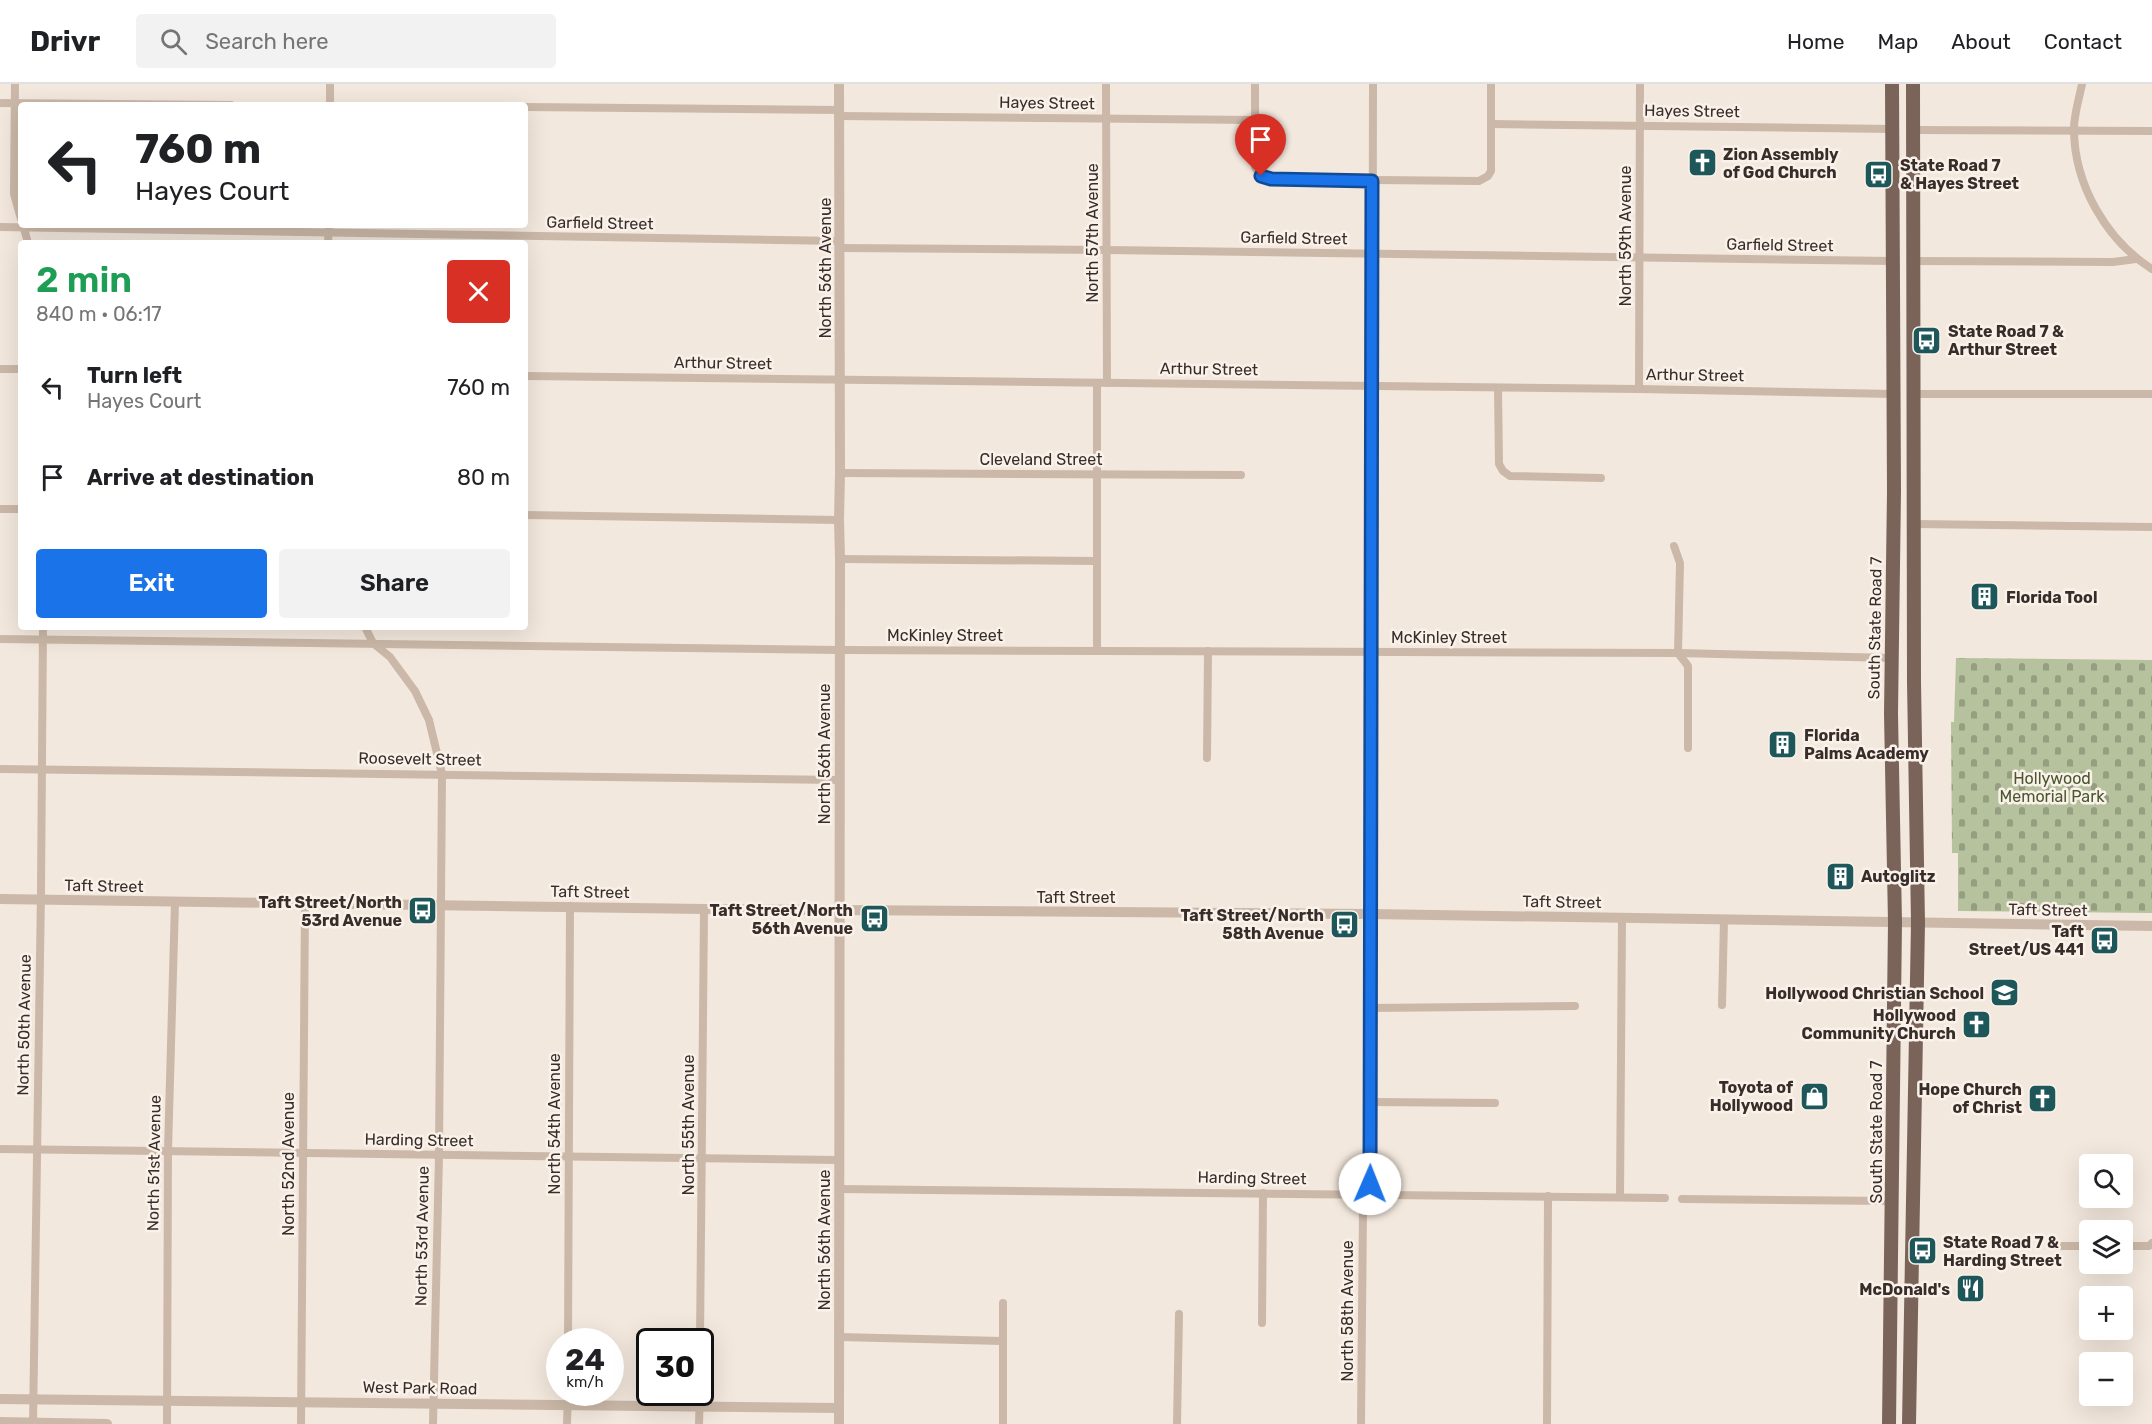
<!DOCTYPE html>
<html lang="en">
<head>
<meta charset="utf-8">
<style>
	:root { --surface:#fff; --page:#f2f2f2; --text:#202124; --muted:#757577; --line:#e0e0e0; --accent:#1a73e8 }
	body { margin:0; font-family:Rubik,sans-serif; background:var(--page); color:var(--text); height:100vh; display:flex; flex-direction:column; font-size:22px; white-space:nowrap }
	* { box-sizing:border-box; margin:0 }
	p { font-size:20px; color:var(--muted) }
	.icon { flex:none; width:33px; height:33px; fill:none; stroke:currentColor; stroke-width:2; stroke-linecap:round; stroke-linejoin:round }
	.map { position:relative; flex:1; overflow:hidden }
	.details { position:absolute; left:18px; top:156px; width:510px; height:390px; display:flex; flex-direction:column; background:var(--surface); border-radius:6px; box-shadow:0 6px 24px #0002 }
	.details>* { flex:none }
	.banner { position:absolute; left:18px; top:18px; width:510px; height:126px; border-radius:6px; box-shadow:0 6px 24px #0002; background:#fff; color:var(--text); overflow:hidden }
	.buttons { position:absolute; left:2079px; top:1070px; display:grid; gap:12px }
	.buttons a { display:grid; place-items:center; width:54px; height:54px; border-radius:6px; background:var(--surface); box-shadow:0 6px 24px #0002; font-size:30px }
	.speed { position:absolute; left:546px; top:1244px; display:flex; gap:12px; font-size:30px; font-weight:700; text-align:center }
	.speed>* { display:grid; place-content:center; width:78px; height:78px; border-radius:50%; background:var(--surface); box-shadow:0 6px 24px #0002; line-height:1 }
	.speed small { font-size:15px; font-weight:400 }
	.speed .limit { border:3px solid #111; border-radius:9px; background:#fff; color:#111 }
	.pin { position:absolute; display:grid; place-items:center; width:51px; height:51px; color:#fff; margin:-62px -26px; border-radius:50% 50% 50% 0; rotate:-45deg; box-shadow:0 0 6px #0007 }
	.pin .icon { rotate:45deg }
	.me { position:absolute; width:66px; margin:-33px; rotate:1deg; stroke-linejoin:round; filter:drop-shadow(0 0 4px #0008) }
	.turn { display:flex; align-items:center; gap:21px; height:126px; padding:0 18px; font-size:27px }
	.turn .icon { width:78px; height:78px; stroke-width:2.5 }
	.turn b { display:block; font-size:42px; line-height:51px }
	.round { display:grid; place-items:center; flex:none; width:63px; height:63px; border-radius:6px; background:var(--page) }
	.summary { display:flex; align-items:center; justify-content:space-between; height:102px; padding:0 18px }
	h1 { font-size:36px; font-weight:600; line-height:45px; color:#1e9e55 }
	.action { display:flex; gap:12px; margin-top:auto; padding:12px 18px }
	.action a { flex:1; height:69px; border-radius:6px; background:var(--accent); color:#fff; font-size:24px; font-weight:600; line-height:69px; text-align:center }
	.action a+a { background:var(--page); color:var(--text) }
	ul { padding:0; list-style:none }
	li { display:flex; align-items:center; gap:18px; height:90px; padding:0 18px }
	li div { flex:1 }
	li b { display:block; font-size:22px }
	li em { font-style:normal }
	header { display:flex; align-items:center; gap:36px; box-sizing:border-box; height:84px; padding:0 30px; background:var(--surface); border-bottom:2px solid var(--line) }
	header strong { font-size:28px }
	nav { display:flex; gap:33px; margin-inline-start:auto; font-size:21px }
	.search { width:420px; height:54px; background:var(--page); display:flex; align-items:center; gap:15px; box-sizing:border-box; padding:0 21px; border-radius:6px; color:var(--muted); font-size:22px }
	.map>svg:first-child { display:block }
</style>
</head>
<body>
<header>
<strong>Drivr</strong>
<div class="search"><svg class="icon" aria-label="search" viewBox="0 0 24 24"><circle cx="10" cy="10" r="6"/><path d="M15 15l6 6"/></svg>Search here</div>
<nav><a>Home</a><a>Map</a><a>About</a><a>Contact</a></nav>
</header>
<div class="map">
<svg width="2152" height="1340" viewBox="0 0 2152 1340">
	<defs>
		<pattern id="cemetery-stones" width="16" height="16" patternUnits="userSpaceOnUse" patternTransform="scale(1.5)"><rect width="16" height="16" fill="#b6c29d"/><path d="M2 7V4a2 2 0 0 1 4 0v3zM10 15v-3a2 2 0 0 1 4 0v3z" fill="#959e80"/></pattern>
	</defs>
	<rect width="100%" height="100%" fill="#f3e8dd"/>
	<!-- cemetery -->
	<polygon fill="url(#cemetery-stones)" points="1956,574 2152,576 2152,829 1958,827 1958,769 1952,769 1951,638 1954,638"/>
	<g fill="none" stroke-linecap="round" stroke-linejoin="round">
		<!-- minor -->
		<g stroke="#cbb8a8" stroke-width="8">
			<polyline points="15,0 14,110 21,135"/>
			<polyline points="1106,0 1107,299"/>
			<polyline points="1255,0 1255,83 1261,92 1271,95 1479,97 1488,92 1491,87 1491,0"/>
			<path d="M2082,0C2079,15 2074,30 2074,45C2074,100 2106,156 2152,185"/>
			<polyline points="0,19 231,21"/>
			<polyline points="330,21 330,0"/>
			<polyline points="525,23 839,26"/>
			<polyline points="839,32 1255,36"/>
			<polyline points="1492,40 1892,45"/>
			<polyline points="1913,46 2152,47"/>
			<polyline points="23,141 28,159"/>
			<polyline points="0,143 840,157"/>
			<polyline points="328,159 329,141"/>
			<polyline points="840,164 1107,166 1892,177"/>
			<polyline points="1913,177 2113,178 2136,175"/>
			<polyline points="0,285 21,285"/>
			<polyline points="525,292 1639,305 1893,310"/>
			<polyline points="1097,299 1097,566"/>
			<polyline points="1498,304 1499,380 1503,387 1510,392 1601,394"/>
			<polyline points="1639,305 1640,0"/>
			<polyline points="1914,310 2152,310"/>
			<polyline points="840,389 1241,391"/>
			<polyline points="0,425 21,425"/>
			<polyline points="525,431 839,436"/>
			<polyline points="1914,440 2152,443"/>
			<polyline points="1674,462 1680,479 1678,569 1688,582 1688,664"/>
			<polyline points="840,475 1097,477"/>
			<polyline points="365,543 373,559 390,573 415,607 429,636 442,690 439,1071 433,1340"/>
			<polyline points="0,555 839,566 1678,569 1891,574"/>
			<polyline points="1207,674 1208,567"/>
			<polyline points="0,685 840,696"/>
			<polyline points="1722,921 1724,836"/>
			<polyline points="1370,924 1575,922"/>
			<polyline points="1371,1018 1495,1019"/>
			<polyline points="0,1065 839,1076"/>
			<polyline points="839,1105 1665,1114"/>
			<polyline points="1620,1113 1622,834"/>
			<polyline points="1682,1115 1893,1117"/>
			<polyline points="2055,1162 2090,1162"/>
			<polyline points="2122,1162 2149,1162 2152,1159"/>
			<polyline points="1262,1239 1263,1109"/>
			<polyline points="839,1253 1003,1257"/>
			<polyline points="568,1257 570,822"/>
			<polyline points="700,1257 704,825"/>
			<polyline points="33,1340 41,807 43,543"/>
			<polyline points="167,1340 168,1067 175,818"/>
			<polyline points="301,1340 305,820"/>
			<polyline points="567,1340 568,1308"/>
			<polyline points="699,1340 700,1308"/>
			<polyline points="1003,1340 1003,1219"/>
			<polyline points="1177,1340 1179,1230"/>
			<polyline points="1361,1340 1363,1125 1370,1100 1371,1018 1373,0"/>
			<polyline points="1547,1340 1548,1112"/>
		</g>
		<!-- tertiary -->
		<g stroke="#cbb8a8" stroke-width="10">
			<polyline points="839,0 840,389 839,436 840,475 839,1340"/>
			<polyline points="0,815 704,825 1370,830 2152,842"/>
			<polyline points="0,1315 839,1324"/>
			<polyline points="0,1338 107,1340"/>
		</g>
		<!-- primary -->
		<g stroke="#7a645a" stroke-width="14">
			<polyline points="1889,1340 1895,838 1891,630 1894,407 1892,0"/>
			<polyline points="1909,1340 1918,839 1914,598 1913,0"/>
		</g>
	</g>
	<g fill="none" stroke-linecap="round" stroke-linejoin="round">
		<defs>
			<polyline id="route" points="1261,92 1271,95 1372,97 1370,1100"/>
		</defs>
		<!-- route casing -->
		<use href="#route" stroke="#114b97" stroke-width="15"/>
		<!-- route -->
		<use href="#route" stroke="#1a73e8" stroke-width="10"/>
	</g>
	<!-- icons -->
	<defs>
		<symbol id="church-square" viewBox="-11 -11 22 22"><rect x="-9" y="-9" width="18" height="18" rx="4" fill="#1d575a" stroke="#faf2ea"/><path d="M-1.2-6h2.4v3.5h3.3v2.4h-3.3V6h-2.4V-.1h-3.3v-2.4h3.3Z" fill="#fff"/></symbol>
		<symbol id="bus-square" viewBox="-11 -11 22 22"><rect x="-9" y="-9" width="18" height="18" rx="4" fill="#1d575a" stroke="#faf2ea"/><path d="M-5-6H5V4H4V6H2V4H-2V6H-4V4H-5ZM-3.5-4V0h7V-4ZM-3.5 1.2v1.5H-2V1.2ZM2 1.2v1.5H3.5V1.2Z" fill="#fff"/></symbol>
		<symbol id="building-square" viewBox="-11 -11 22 22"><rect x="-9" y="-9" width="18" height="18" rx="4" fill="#1d575a" stroke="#faf2ea"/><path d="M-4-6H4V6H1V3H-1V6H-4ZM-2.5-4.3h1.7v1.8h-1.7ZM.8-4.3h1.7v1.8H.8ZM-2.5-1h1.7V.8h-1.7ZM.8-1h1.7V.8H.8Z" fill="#fff"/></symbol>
		<symbol id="school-square" viewBox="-11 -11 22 22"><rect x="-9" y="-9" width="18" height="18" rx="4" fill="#1d575a" stroke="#faf2ea"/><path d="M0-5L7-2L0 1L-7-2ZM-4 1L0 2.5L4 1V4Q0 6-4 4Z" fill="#fff"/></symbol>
		<symbol id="shop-square" viewBox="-11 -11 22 22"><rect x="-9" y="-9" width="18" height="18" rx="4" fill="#1d575a" stroke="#faf2ea"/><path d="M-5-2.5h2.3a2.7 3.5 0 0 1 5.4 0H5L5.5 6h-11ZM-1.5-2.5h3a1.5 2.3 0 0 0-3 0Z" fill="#fff"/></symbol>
		<symbol id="restaurant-square" viewBox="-11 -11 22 22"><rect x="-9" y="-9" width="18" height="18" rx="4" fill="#1d575a" stroke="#faf2ea"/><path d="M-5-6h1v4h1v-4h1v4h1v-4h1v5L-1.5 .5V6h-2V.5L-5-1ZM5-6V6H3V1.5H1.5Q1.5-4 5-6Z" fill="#fff"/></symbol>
	</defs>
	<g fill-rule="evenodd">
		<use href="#church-square" x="1686" y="62" width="33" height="33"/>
		<use href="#bus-square" x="1862" y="74" width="33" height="33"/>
		<use href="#bus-square" x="1910" y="240" width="33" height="33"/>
		<use href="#building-square" x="1968" y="496" width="33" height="33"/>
		<use href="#building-square" x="1766" y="644" width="33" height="33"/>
		<use href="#building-square" x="1824" y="776" width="33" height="33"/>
		<use href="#bus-square" x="406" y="810" width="33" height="33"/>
		<use href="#bus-square" x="858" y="818" width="33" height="33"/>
		<use href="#bus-square" x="1328" y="824" width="33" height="33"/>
		<use href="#bus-square" x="2088" y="840" width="33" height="33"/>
		<use href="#school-square" x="1988" y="892" width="33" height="33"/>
		<use href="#church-square" x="1960" y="924" width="33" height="33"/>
		<use href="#shop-square" x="1798" y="996" width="33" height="33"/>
		<use href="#church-square" x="2026" y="998" width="33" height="33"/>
		<use href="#bus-square" x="1906" y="1150" width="33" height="33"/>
		<use href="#restaurant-square" x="1954" y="1188" width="33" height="33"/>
	</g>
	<g text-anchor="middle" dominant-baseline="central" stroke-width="5" stroke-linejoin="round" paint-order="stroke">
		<!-- street labels -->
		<g font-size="16" fill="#382d29" stroke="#faf2ea">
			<text transform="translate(1047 19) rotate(1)">Hayes Street</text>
			<text transform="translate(1692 27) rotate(1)">Hayes Street</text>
			<text transform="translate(600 139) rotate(1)">Garfield Street</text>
			<text transform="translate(1092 149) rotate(-90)">North 57th Avenue</text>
			<text transform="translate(1625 152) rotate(-90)">North 59th Avenue</text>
			<text transform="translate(1294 154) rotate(1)">Garfield Street</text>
			<text transform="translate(1780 161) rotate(1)">Garfield Street</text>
			<text transform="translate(825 184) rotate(-90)">North 56th Avenue</text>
			<text transform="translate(723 279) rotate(1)">Arthur Street</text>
			<text transform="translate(1209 285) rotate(1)">Arthur Street</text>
			<text transform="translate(1695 291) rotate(1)">Arthur Street</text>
			<text x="1041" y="375">Cleveland Street</text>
			<text transform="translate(1875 544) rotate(-89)">South State Road 7</text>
			<text x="945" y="551">McKinley Street</text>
			<text x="1449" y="553">McKinley Street</text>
			<text transform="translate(824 670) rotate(-90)">North 56th Avenue</text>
			<text transform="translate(420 675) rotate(1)">Roosevelt Street</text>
			<text transform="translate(104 802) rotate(1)">Taft Street</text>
			<text transform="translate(590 808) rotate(1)">Taft Street</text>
			<text x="1076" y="813">Taft Street</text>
			<text transform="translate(1562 818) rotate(1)">Taft Street</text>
			<text transform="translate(2048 826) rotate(1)">Taft Street</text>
			<text transform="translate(24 941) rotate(-89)">North 50th Avenue</text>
			<text transform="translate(554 1040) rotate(-90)">North 54th Avenue</text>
			<text transform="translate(688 1041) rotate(-90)">North 55th Avenue</text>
			<text transform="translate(1876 1048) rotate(-90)">South State Road 7</text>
			<text transform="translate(419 1056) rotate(1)">Harding Street</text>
			<text transform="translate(154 1079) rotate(-89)">North 51st Avenue</text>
			<text transform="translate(288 1080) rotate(-90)">North 52nd Avenue</text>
			<text transform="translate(1252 1094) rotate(1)">Harding Street</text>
			<text transform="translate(422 1152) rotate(-89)">North 53rd Avenue</text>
			<text transform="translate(824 1156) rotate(-90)">North 56th Avenue</text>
			<text transform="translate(1347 1227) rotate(-90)">North 58th Avenue</text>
			<text transform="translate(420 1304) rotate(1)">West Park Road</text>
		</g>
		<!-- poi labels -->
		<g font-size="16" font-weight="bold" fill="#382d29" stroke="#faf2ea" text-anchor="end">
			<text x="1723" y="70" text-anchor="start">Zion Assembly<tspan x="1723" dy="18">of God Church</tspan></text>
			<text x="1900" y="81" text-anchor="start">State Road 7<tspan x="1900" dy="18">&amp; Hayes Street</tspan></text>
			<text x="1948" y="247" text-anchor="start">State Road 7 &amp;<tspan x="1948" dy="18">Arthur Street</tspan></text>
			<text x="2006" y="513" text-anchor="start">Florida Tool</text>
			<text x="1804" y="651" text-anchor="start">Florida<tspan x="1804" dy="18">Palms Academy</tspan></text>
			<text x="1861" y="792" text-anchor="start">Autoglitz</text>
			<text x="402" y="818">Taft Street/North<tspan x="402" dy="18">53rd Avenue</tspan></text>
			<text x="853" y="826">Taft Street/North<tspan x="853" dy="18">56th Avenue</tspan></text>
			<text x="1324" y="831">Taft Street/North<tspan x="1324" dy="18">58th Avenue</tspan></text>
			<text x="2084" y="847">Taft<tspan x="2084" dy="18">Street/US 441</tspan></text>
			<text x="1984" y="909">Hollywood Christian School</text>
			<text x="1956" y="931">Hollywood<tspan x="1956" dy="18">Community Church</tspan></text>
			<text x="1793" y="1003">Toyota of<tspan x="1793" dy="18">Hollywood</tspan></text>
			<text x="2022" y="1005">Hope Church<tspan x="2022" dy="18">of Christ</tspan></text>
			<text x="1943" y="1158" text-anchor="start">State Road 7 &amp;<tspan x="1943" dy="18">Harding Street</tspan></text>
			<text x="1950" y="1205">McDonald's</text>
		</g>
		<!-- park labels -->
		<g font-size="16" fill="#48572c" stroke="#faf2ea">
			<text x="2052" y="694">Hollywood<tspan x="2052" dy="18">Memorial Park</tspan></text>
		</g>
	</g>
</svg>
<div class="buttons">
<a><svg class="icon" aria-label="search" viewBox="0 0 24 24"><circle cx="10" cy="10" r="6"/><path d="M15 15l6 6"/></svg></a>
<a><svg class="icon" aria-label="layers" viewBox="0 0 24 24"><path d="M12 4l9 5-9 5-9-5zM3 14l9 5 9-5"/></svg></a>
<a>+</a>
<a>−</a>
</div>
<div class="speed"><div>24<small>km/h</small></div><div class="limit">30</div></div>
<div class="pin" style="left:1261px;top:92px;background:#d93025"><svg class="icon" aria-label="arrive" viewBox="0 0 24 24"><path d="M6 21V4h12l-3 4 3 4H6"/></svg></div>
<svg class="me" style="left:1370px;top:1100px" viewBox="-20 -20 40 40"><circle r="19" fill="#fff"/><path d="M0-13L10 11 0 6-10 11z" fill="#1a73e8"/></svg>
<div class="banner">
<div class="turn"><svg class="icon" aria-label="left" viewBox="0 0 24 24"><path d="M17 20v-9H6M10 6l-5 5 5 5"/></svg><div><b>760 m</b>Hayes Court</div></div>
</div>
<section class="details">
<div class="summary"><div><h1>2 min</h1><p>840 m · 06:17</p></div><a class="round" style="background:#d93025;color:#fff"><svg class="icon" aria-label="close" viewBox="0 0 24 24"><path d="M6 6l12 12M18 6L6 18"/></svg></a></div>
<ul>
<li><svg class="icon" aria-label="left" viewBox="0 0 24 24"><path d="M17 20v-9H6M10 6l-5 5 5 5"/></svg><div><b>Turn left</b><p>Hayes Court</p></div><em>760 m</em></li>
<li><svg class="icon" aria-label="arrive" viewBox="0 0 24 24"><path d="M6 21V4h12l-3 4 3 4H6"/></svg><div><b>Arrive at destination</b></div><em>80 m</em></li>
</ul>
<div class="action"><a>Exit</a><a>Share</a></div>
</section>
</div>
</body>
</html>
